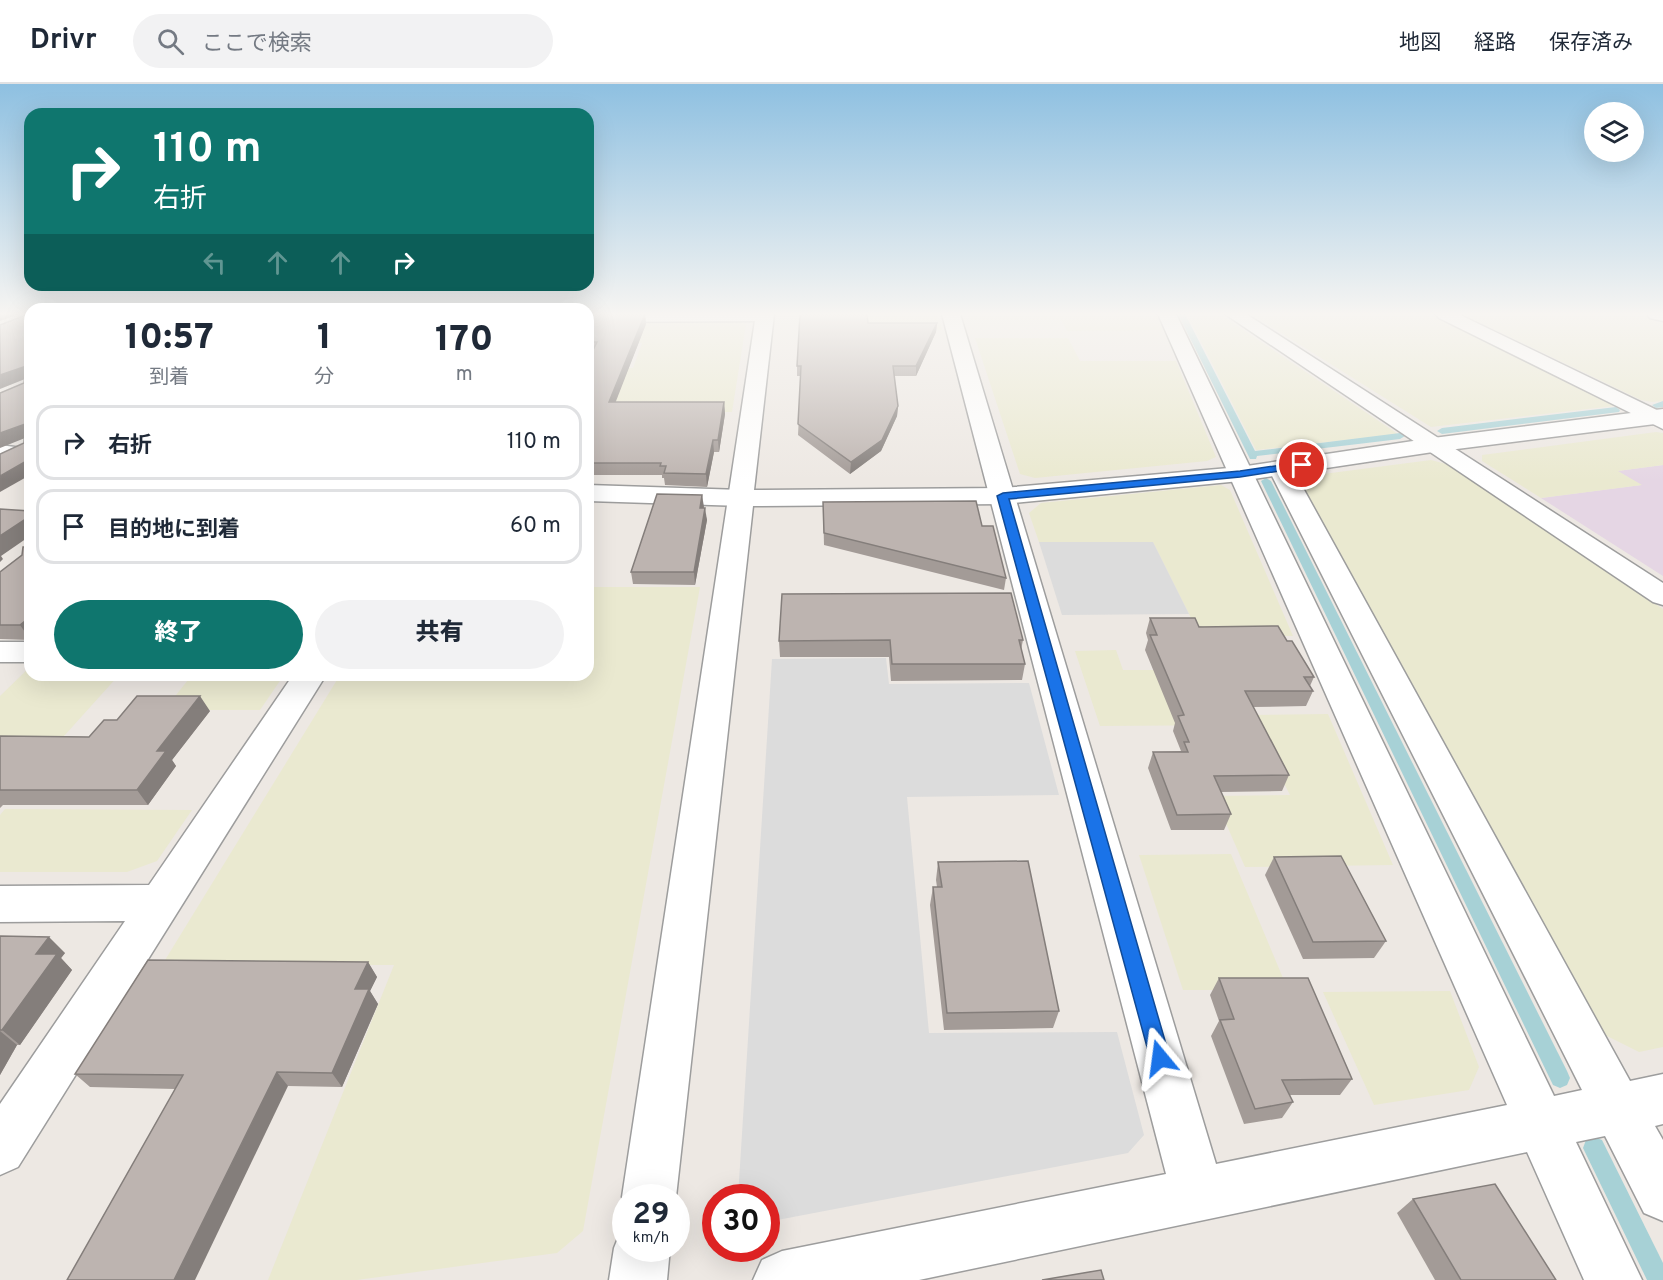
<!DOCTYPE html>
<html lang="ja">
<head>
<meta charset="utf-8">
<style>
	:root { --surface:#fff; --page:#f2f2f3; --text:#1f2937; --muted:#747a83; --line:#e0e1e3; --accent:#0f766e }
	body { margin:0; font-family:Overpass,"Noto Sans JP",sans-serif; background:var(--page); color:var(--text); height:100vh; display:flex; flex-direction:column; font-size:22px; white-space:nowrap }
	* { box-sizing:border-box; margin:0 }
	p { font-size:20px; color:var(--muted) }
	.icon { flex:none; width:33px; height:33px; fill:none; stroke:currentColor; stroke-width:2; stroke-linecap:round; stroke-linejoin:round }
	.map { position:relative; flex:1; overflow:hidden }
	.details { position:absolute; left:24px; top:219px; width:570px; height:378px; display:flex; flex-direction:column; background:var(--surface); border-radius:18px; box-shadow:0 6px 24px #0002 }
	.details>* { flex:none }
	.top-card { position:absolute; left:24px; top:24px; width:570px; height:183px; border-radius:18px; box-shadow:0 6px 24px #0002; background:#0f766e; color:#fff; overflow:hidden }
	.buttons { position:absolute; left:1584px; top:18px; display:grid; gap:12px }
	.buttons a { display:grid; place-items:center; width:60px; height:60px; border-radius:50%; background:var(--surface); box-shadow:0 6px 24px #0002; font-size:30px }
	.speed { position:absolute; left:612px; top:1100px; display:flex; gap:12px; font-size:30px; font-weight:700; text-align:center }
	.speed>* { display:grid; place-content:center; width:78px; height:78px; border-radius:50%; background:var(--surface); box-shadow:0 6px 24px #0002; line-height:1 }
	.speed small { font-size:15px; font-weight:400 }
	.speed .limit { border:9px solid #d22; background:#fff; color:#111 }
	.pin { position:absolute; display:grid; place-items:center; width:51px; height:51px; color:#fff; margin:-26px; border:3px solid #fff; border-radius:50%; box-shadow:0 2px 6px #0007 }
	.me { position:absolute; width:66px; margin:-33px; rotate:344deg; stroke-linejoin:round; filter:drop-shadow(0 0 4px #0008) }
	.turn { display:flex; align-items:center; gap:21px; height:126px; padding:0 30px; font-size:27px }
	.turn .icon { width:78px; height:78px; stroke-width:2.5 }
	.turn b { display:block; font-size:42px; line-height:51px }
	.lanes { display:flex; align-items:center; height:57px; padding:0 30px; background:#0003; justify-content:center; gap:30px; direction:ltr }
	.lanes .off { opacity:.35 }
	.eta { display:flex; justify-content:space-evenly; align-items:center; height:102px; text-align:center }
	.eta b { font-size:36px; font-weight:800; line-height:42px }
	.cta { display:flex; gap:12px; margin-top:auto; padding:12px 30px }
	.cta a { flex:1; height:69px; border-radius:36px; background:var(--accent); color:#fff; font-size:24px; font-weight:800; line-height:69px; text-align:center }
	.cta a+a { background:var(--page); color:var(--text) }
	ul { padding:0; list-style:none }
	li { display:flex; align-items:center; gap:18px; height:75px; margin:0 12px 9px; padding:0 18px; border:3px solid var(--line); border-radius:18px }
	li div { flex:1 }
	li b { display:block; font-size:22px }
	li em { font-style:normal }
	header { display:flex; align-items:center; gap:36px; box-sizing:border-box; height:84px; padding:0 30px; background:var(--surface); border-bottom:2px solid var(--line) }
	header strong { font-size:28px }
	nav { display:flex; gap:33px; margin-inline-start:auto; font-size:21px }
	.search { width:420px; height:54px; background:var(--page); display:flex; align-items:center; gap:15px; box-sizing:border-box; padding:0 21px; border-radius:33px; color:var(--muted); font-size:22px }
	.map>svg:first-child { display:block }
</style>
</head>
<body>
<header>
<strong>Drivr</strong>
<div class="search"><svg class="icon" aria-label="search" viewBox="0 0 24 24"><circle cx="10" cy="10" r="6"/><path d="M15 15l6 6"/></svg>ここで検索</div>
<nav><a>地図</a><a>経路</a><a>保存済み</a></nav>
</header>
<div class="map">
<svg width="1663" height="1196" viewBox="0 0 1663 1196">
	<rect width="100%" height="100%" fill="#ede8e3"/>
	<!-- industrial -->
	<polygon fill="#e5d6e4" points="1663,381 1663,492 1541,414 1641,401 1617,387"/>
	<!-- farmland -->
	<g fill="#eae9d0">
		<polygon points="868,230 938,230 942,246 870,247"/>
		<polygon points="967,230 1156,230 1163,246 1067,247 1061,236 970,236"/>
		<polygon points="1251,230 1431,230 1614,322 1431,343"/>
		<polygon points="1462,230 1640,230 1663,239 1663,317 1652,318 1641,316"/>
		<polygon points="1213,231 1224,233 1398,350 1256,366 1189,234"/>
		<polygon points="739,238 746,240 732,328 612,329 588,284 633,284 642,259 588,259 588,239"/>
		<polygon points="975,254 1068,254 1080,277 1176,277 1216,373 1207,377 1035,394 1020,390"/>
		<polygon points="1656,348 1663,349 1663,381 1618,387 1642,401 1541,414 1482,377 1482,371"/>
		<polygon points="1431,376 1446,380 1663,525 1663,963 1639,968 1603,950 1301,399 1308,392"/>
		<polygon points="1221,401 1230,406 1293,552 1200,552 1153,458 1039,458 1029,429 1041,419"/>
		<polygon points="588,503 700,503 583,1147 557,1169 357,1196 268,1196 394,881 162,881 340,591 588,591"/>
		<polygon points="1116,566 1123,586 1218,586 1246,641 1100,642 1075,567"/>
		<polygon points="30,583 30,591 119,591 55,662 0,662 0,612"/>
		<polygon points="192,591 284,591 260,626 164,626"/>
		<polygon points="1328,630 1393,781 1245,783 1214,712 1290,711 1249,631"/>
		<polygon points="5,725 192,726 157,777 127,788 0,788 0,731"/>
		<polygon points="1231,770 1288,906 1183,906 1139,771"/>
		<polygon points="1450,907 1479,983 1469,1006 1374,1021 1323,908"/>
	</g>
	<!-- parking -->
	<g fill="#dcdcdc">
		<polygon points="1039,458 1153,458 1189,530 1062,531"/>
		<polygon points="886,574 889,600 1029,599 1059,711 907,713 929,949 1117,948 1144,1051 1128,1069 767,1138 766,1113 738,1113 772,575"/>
	</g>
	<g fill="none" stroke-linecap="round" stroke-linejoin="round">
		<!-- stream -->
		<g fill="#a7d1d6" fill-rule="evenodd">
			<polygon points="1178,230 1185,230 1255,367 1400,349 1405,352 1400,355 1257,372 1256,375 1250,375"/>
			<polygon points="1663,317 1663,323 1656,324 1652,321"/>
			<polygon points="1616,323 1620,326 1619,328 1442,350 1437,347 1442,344"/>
			<polygon points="1266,394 1271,397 1567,987 1570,994 1567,1001 1560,1004 1553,1001 1261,397"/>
			<polygon points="1594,1053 1602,1056 1663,1179 1663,1196 1647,1196 1583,1064 1586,1056"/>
		</g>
		<defs>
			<g id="minor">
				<polygon points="588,230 771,230 773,232 770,236 764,237 588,238"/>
				<polygon points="942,230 960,230 1216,1080 1507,1021 1158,230 1176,230 1554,1012 1582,1006 1268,384 1271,379 1280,377 1289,379 1292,384 1630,997 1663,990 1663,1040 1655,1042 1663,1056 1663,1137 1644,1129 1605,1052 1576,1058 1642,1196 1584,1196 1527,1068 919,1196 753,1196 762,1176 782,1167 1166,1090"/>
				<polygon points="1225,230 1246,230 1663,499 1663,521 1653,518"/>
				<polygon points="1436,230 1458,230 1663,329 1663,345 1439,234"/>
				<polygon points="1647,230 1663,230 1663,237 1650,234"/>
				<polygon points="0,361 30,365 30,379 0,375"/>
				<polygon points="588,401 742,406 751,409 755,414 751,419 742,422 588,417"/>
				<rect x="0" y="558" width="30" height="20"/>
				<polygon points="293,591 326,591 18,1083 0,1091 0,1020 125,837 0,838 0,802 149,801"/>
			</g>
			<g id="tertiary">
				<polygon points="756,230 774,230 754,406 1003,404 1240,383 1433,354 1663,325 1663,339 1433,368 1240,397 1003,420 753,422 676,1113 626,1113 626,1122 622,1113"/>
				<polygon points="626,1143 626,1164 670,1164 667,1196 609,1196 614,1164 622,1144"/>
			</g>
		</defs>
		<!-- minor casing -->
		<use href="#minor" stroke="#9d9d9d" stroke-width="3"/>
		<!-- tertiary casing -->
		<use href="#tertiary" stroke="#9d9d9d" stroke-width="3"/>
		<!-- minor -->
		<use href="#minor" fill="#fff" fill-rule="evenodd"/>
		<!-- tertiary -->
		<use href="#tertiary" fill="#fff" fill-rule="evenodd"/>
	</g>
	<!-- wall -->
	<g fill="#a39b97">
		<polygon points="588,230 645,230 646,240 615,318 724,318 725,330 719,368 714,368 707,403 665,401 664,394 662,394 662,391 588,391 588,276 592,268 588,268"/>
		<polygon points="868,239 937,239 936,248 916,292 894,292 898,322 897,332 881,367 850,390 798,351 801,292 797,292 797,282"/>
		<polygon points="702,411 703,424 707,436 695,501 633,500 631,488"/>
		<polygon points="823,418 982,442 1006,494 1004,506 824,461"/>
		<polygon points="30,463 30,556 0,555 0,488 22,471"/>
		<polygon points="1150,534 1287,557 1314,593 1310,602 1313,607 1306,622 1253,623 1289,691 1282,707 1221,708 1231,730 1224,746 1171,746 1148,684 1153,668 1181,667 1173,647 1175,639 1145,566 1148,556 1146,549"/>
		<polygon points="1023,556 1021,566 1025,580 1022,596 891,597 889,573 780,573 779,557"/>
		<polygon points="210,627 172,676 176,682 148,721 3,721 0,724 0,652 89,653 117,636"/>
		<polygon points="1274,773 1386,857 1374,874 1303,875 1265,791"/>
		<polygon points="938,778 1059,927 1053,944 944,946 930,821 933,803 937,803 936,796"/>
		<polygon points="0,852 65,869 61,874 72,886 20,961 17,961 0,991"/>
		<polygon points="368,878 377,893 370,907 378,920 342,1003 288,1002 175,1005 90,1003 75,990"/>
		<polygon points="1219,894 1352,995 1340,1011 1290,1011 1293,1018 1282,1034 1244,1040 1211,952 1219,937 1210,911"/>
		<polygon points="1413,1115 1556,1196 1435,1196 1397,1129"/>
	</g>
	<!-- shaded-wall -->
	<g fill="#847e7b">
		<polygon points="0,230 19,230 0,237"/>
		<polygon points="645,230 646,240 611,330 609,318"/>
		<polygon points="937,239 936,248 916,292 916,282"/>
		<polygon points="26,282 30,293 0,305 0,291"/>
		<polygon points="724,318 725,330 719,368 718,356"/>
		<polygon points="898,322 897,332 881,367 850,390 851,378"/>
		<polygon points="25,340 30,352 0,364 0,349"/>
		<polygon points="713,356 714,368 707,403 706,390"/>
		<polygon points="30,375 30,391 0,408 0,392"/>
		<polygon points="702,411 704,423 701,436 700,424"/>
		<polygon points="705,424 707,436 695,501 694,488"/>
		<polygon points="30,432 30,452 1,472 3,475 0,478 0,452"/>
		<polygon points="30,533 30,555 20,541"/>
		<polygon points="200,612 210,627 172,676 176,682 148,721 137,706 157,667"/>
		<polygon points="49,853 65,869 61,874 72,886 20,961 2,946 36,870"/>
		<polygon points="368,878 377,893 370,907 378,920 342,1003 332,989 355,905"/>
		<polygon points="0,947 17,961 0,991"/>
		<polygon points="277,988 288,1002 195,1196 174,1196"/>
	</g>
	<!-- building -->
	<g fill="#bdb4b0" stroke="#847e7b" stroke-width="1.5">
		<polygon points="26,230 30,230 30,375 0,392 0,370 24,359 25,340 0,349 0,309 24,299 26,282 0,291 0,241 26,231"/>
		<polygon points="588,230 645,230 609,318 724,318 718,356 713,356 706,390 664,389 666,382 660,382 661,379 588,379 588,276 597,258 588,258"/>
		<polygon points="800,230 867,230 868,239 937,239 916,282 893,282 898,322 882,356 851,378 798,340 801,282 797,282"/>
		<polygon points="657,410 702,411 700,424 705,424 694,488 631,488"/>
		<polygon points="976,417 982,442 993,442 1006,494 824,449 823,418"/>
		<polygon points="0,425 30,427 30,432 0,452"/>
		<polygon points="23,463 30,463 30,533 20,541 0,541 0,488 22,471"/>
		<polygon points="1011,509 1023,556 1019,556 1025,580 892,580 890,556 779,557 782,510"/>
		<polygon points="1150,534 1195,534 1199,543 1278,542 1287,557 1292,557 1314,593 1304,593 1313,607 1245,607 1289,691 1214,692 1231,730 1177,731 1153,668 1188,668 1184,658 1189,658 1178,632 1184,631 1150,551 1157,551"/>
		<polygon points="137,612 200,612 157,667 166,667 137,706 0,706 0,652 89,653 104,636 117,636"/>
		<polygon points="1341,772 1386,857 1313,858 1274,773"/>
		<polygon points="1028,777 1059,927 947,929 933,803 942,803 938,778"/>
		<polygon points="0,852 49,853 36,870 57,870 2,946 0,946"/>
		<polygon points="148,876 368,878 355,905 369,905 332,989 277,988 174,1196 67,1196 183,991 75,990"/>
		<polygon points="1219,894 1308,894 1352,995 1282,996 1293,1018 1255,1025 1220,936 1234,935"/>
		<polygon points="1495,1100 1556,1196 1461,1196 1413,1115"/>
		<polygon points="1101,1186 1104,1196 1042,1196"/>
	</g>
	<!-- sky -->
	<linearGradient id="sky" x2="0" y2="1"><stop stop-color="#8ec0e1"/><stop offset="0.58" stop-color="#f7f5f2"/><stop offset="1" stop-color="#f7f5f2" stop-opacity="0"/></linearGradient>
	<rect width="1663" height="397" fill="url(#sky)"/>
	<!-- route -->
	<polygon fill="#1a73e8" stroke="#114b97" stroke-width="1.5" points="1302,378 1307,381 1305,383 1240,393 1009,415 1170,974 1167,981 1160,984 1153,981 1150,974 997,412 1003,409 1240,387"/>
</svg>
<div class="buttons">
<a><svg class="icon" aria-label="layers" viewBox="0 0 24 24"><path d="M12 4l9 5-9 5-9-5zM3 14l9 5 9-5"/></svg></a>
</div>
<div class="speed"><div>29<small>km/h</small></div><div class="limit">30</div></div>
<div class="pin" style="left:1302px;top:381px;background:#d93025"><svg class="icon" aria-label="arrive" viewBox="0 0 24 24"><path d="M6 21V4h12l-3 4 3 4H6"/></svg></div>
<svg class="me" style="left:1160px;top:974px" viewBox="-20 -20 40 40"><path d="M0-17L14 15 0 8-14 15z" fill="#1a73e8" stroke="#fff" stroke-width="4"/></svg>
<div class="top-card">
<div class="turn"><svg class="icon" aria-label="right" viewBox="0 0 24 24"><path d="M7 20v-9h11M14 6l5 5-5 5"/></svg><div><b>110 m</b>右折</div></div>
<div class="lanes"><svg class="icon off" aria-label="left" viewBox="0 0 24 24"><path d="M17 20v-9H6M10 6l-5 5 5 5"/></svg><svg class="icon off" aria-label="ahead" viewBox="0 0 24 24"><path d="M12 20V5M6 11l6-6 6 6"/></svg><svg class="icon off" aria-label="ahead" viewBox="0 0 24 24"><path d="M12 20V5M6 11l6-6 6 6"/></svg><svg class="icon" aria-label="right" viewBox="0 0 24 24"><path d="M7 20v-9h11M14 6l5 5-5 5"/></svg></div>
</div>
<section class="details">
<div class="eta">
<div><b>10:57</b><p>到着</p></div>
<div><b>1</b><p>分</p></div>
<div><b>170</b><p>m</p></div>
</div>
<ul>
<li><svg class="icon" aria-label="right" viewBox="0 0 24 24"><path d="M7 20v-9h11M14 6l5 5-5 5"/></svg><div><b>右折</b></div><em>110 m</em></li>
<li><svg class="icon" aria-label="arrive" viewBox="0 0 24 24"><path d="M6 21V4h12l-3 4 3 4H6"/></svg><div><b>目的地に到着</b></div><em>60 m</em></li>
</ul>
<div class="cta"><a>終了</a><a>共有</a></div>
</section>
</div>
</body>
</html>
